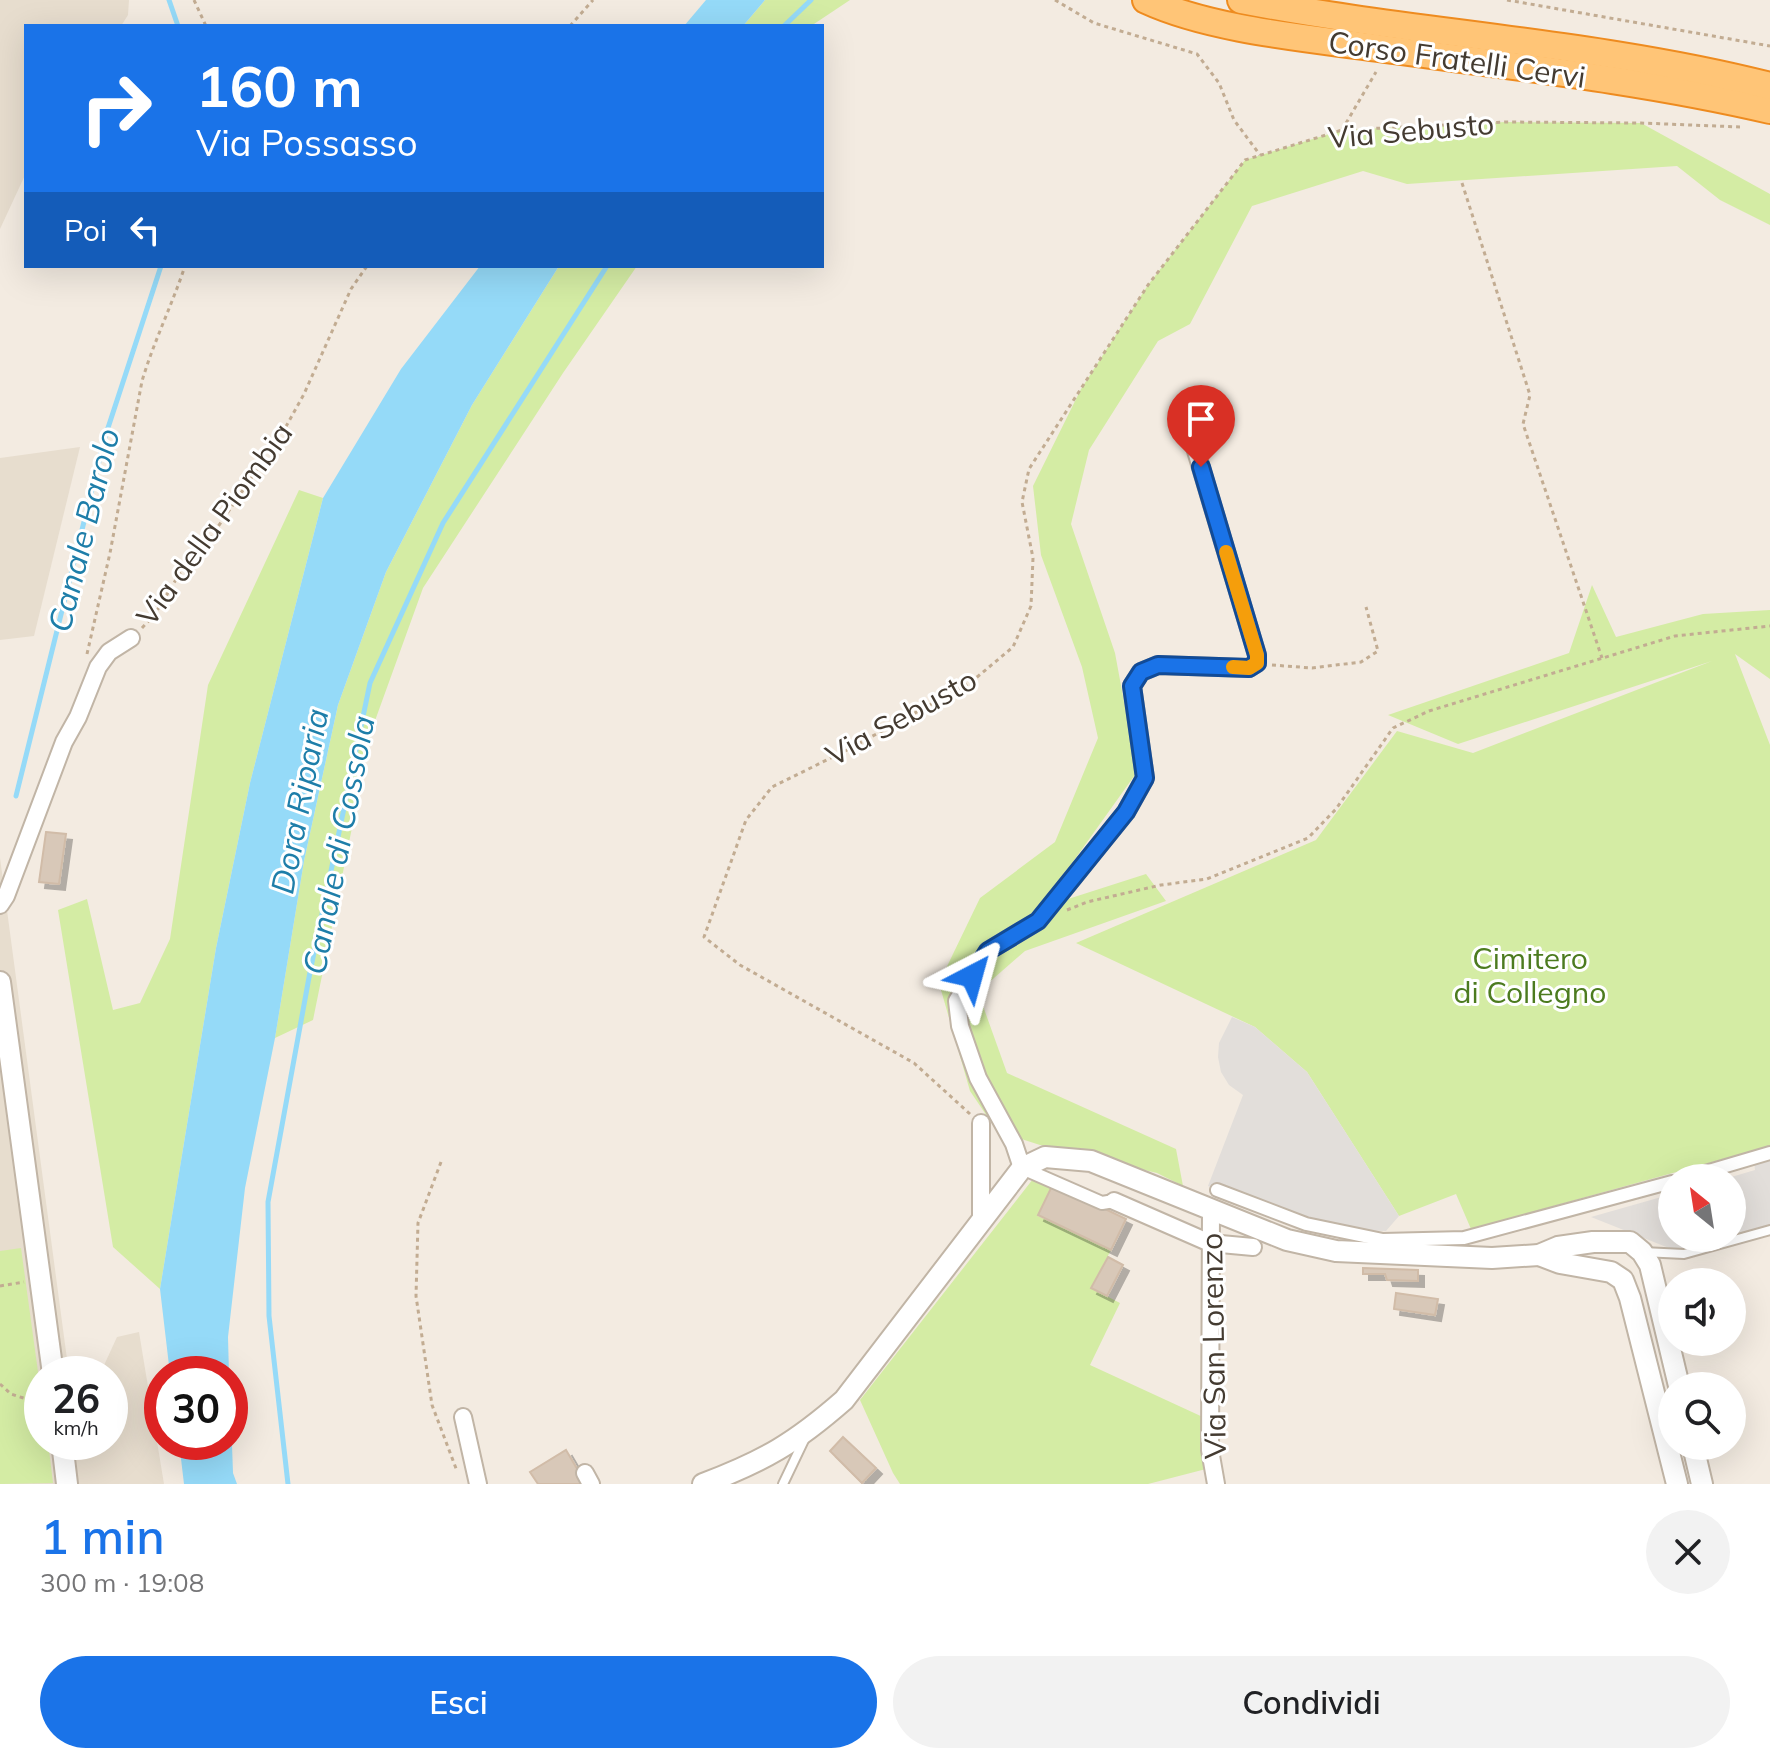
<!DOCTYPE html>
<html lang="it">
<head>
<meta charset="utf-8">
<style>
	:root { --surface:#fff; --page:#f2f2f2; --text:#202124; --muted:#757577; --accent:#1a73e8 }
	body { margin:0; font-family:Mulish,sans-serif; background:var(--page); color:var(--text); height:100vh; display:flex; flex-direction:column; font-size:30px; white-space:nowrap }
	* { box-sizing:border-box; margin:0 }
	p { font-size:26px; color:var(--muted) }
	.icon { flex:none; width:44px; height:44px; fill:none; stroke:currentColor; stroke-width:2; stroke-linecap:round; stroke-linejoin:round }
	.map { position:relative; height:1484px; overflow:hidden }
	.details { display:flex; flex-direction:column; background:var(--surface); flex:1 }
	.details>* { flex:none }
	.hud { position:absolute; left:24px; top:24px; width:800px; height:244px; border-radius:0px; box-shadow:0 8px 32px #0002; background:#1a73e8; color:#fff; overflow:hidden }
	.needle { width:52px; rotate:330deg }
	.buttons { position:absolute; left:1658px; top:1164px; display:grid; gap:16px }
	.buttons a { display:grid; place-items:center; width:88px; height:88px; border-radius:50%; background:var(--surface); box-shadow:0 8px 32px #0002; font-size:40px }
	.speed { position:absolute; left:24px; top:1356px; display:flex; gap:16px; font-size:40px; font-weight:700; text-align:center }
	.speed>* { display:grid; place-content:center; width:104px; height:104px; border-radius:50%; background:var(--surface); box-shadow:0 8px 32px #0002; line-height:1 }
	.speed small { font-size:20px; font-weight:400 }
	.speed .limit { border:12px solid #d22; background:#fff; color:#111 }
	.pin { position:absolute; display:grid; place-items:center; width:68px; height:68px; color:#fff; margin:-82px -34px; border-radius:50% 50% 50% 0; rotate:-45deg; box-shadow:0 0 8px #0007 }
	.pin .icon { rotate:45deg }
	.me { position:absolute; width:88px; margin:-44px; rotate:39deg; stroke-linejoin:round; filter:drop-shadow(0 0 6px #0008) }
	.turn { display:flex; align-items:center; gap:28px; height:168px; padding:0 40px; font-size:36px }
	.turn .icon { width:104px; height:104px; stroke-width:2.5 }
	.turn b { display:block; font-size:56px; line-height:68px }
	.then { display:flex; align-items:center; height:76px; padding:0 40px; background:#0003; gap:16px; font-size:30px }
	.round { display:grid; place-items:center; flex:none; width:84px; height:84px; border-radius:42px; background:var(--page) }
	.headline { display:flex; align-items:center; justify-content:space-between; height:136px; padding:0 40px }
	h1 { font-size:48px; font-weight:600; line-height:60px; color:var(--accent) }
	.cta { display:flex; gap:16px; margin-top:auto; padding:16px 40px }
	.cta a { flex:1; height:92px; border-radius:48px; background:var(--accent); color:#fff; font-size:32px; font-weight:600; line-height:92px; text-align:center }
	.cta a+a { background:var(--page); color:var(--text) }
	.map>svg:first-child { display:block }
</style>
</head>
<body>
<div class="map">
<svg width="1770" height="1484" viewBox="0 0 1770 1484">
	<defs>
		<filter id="shadow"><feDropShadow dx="6" dy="6" stdDeviation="0" flood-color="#0004"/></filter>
	</defs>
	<rect width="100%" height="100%" fill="#f3ebe1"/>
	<!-- residential -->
	<g fill="#e7ddce">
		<polygon points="0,0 129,0 128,15 121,26 26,26 26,173 0,229"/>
		<polygon points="80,447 34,636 0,640 0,458"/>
		<polygon points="0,858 69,1374 42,1374 42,1442 110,1442 110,1374 100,1374 117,1337 139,1332 164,1484 0,1484"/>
	</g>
	<!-- green -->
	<g fill="#d4eca4">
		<polygon points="765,0 850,0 811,26 743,26"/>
		<polygon points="1506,122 1641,123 1770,194 1770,225 1720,200 1677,166 1407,184 1363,171 1252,206 1190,324 1158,341 1089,450 1071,524 1115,653 1137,772 1040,908 1146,874 1166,901 1025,951 978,992 1007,1073 1176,1149 1183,1186 1157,1173 1040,1145 997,1131 970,1091 939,983 980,898 1055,842 1098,738 1082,667 1041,555 1033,486 1081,389 1148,285 1245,160 1342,130"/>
		<polygon points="559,266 637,266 563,373 423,588 372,729 313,1020 275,1038 304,861 338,705 386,572 472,405"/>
		<polygon points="299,490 323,498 250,783 216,948 160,1289 113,1247 58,910 87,899 113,1010 140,1003 170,939 208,685"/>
		<polygon points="1592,585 1616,637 1703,614 1770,610 1770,679 1735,654 1770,745 1770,1146 1471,1229 1456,1194 1399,1216 1307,1072 1255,1027 1076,943 1316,840 1397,731 1473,753 1712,661 1458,744 1388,715 1569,653"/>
		<polygon points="1033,1179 1053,1184 1038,1216 1111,1250 1091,1288 1120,1303 1090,1365 1205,1418 1206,1469 1148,1484 900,1484 893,1473 860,1400"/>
		<polygon points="21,1248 42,1401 42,1442 48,1442 53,1483 0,1484 0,1251"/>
	</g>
	<!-- parking -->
	<g fill="#e2deda">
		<polygon points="1232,1017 1255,1027 1307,1072 1399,1216 1386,1231 1317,1229 1208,1186 1243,1095 1229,1085 1221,1072 1218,1057 1219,1043"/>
		<polygon points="1770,1146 1770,1229 1684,1254 1591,1217 1672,1194 1672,1238 1732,1238 1732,1178 1728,1178 1755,1170 1753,1152"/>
	</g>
	<!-- water -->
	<g fill="#95daf8">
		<polygon points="706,0 765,0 743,26 684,26"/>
		<polygon points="480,266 559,266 472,405 386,572 338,705 304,861 275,1038 245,1188 228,1337 229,1374 170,1374 160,1289 216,948 250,783 323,498 401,369"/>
		<polygon points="230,1388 233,1473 237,1484 184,1484 179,1442 230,1442"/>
	</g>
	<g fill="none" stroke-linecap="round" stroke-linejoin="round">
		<!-- stream -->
		<g stroke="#95daf8" stroke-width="5">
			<polyline points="169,0 178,26"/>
			<polyline points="784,26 811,0"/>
			<polyline points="16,796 105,437 161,266"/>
			<polyline points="288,1484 269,1316 268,1202 310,972 370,683 443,523 607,266"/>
		</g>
	</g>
	<!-- building -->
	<g fill="#d8c8b8" stroke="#d1bca8" stroke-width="2" filter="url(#shadow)">
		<polygon points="46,832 66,834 59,884 39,882"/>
		<polygon points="1053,1184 1126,1219 1111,1250 1038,1215"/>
		<polygon points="1108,1257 1123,1265 1107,1296 1091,1288"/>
		<polygon points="1363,1268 1418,1270 1418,1281 1387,1280 1385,1274 1363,1274"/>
		<polygon points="1396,1293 1438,1299 1435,1315 1394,1309"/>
		<polygon points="843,1437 876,1468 862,1483 830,1451"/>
		<polygon points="566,1450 586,1484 538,1484 530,1472"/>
	</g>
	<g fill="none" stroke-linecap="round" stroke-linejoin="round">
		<defs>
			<g id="service">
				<polyline points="1643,1252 1684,1254 1770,1230"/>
				<polyline points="783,1484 805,1438"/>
			</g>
			<g id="pedestrian">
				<polyline points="1022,1168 1102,1203 1114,1201"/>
				<polyline points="1685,1178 1770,1153"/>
				<polyline points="1217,1190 1306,1224 1383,1240 1464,1238 1672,1182"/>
			</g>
			<g id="minor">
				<polyline points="0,905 6,896 64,742 78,717 98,667 109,652 131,638"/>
				<polyline points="981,1123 981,1223"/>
				<polyline points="1022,1168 1014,1144 978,1078 960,1026 957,1001 988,951 1038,921 1126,812 1145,778 1132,686 1141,672 1158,665 1249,668 1257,663 1257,655 1193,441"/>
				<polyline points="1114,1201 1210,1243 1253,1247"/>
				<polyline points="1211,1209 1210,1450 1216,1484"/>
				<polyline points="463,1417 478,1484"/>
				<polyline points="585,1473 591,1484"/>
			</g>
			<g id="tertiary">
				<polyline points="0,982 53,1374"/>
				<polyline points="1539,1255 1560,1263 1611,1272 1623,1280 1630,1298 1677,1484"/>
				<polyline points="62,1442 67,1484"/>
				<polyline points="1693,1446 1702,1484"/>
				<path d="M703,1484C764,1461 795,1443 844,1400L1022,1168L1045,1157L1091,1161L1287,1240L1336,1251L1492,1258L1539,1255L1558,1247L1593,1242H1630L1642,1252L1650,1265L1679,1386"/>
			</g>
			<g id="trunk">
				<path d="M1146,0C1211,30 1307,38 1378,48C1510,66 1641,80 1770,110"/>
				<path d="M1241,0C1416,34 1597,42 1770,86"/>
			</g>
		</defs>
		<!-- service casing -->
		<use href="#service" stroke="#c1b5a6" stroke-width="12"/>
		<!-- pedestrian casing -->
		<use href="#pedestrian" stroke="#c1b5a6" stroke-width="16"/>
		<!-- minor casing -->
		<use href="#minor" stroke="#c1b5a6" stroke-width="20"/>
		<!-- tertiary casing -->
		<use href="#tertiary" stroke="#c1b5a6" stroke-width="24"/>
		<!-- trunk casing -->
		<use href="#trunk" stroke="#ee8b1f" stroke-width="30"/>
		<!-- path -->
		<g stroke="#c2ac92" stroke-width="3" stroke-dasharray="4 4" stroke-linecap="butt">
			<polyline points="194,0 206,26"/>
			<polyline points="1055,0 1094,23 1197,54 1219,83 1234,120 1260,155"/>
			<polyline points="1507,0 1770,46"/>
			<polyline points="570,26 593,0"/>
			<polyline points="1342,130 1376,72"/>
			<polyline points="1462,183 1530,395 1523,424 1602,658"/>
			<polyline points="142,628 155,614 180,573 211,537 284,430 304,394 351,289 367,266"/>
			<path d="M87,654L110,553L142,381C154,341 172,305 185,266"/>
			<polyline points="1272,665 1312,668 1361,662 1378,651 1366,607"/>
			<polyline points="1067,910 1087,902 1161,885 1207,879 1308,838 1336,809 1393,728 1429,711 1675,636 1770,626"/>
			<polyline points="970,1114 914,1063 740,965 704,937 746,820 772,787 847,750 970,683 1013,647 1031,606 1033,558 1022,502 1029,469 1148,285 1245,160 1342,130 1506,122 1641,123 1740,127"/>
			<polyline points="441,1162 418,1223 416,1296 432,1405 457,1471"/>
			<polyline points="0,1286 24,1282"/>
			<polyline points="0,1384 11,1394 42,1404"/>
		</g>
		<!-- service -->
		<use href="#service" stroke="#fff" stroke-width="8"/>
		<!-- pedestrian -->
		<use href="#pedestrian" stroke="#fff" stroke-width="12"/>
		<!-- minor -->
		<use href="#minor" stroke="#fff" stroke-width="16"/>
		<!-- tertiary -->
		<use href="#tertiary" stroke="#fff" stroke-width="20"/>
		<!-- trunk -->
		<use href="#trunk" stroke="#ffc577" stroke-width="26"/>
	</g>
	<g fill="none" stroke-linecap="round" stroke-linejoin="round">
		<defs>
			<polyline id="route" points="972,976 988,951 1038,921 1126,812 1145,778 1132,686 1141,672 1158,665 1249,668 1257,663 1257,655 1201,467"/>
		</defs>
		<!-- route casing -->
		<use href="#route" stroke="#114b97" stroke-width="20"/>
		<!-- route -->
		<use href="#route" stroke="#1a73e8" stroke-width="14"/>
		<!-- slow -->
		<polyline stroke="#f59e0b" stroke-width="14" points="1226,552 1257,655 1257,663 1249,668 1233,667"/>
	</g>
	<g text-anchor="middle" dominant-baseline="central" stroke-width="6" stroke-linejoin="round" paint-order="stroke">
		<!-- street labels -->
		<g font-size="30" fill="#443b31" stroke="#fff">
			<text transform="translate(1457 59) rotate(8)">Corso Fratelli Cervi</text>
			<text transform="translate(1411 130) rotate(-5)">Via Sebusto</text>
			<text transform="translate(214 524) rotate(-54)">Via della Piombia</text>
			<text transform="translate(901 717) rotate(-29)">Via Sebusto</text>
			<text transform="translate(1213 1346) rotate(-91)">Via San Lorenzo</text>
		</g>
		<!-- park labels -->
		<g font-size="30" fill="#4c7b1f" stroke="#fff">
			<text x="1530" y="958">Cimitero<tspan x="1530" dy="34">di Collegno</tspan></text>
		</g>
		<!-- water labels -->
		<g font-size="32" font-style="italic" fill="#1e7ea9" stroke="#fff">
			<text transform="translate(83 530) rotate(-76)">Canale Barolo</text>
			<text transform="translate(299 801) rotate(-79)">Dora Riparia</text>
			<text transform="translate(338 845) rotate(-79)">Canale di Cossola</text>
		</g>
	</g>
</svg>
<div class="buttons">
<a><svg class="needle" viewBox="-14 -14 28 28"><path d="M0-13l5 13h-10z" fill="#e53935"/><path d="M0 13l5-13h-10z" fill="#757577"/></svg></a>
<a><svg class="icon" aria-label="sound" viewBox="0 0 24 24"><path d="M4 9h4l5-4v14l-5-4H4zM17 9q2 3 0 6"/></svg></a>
<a><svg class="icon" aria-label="search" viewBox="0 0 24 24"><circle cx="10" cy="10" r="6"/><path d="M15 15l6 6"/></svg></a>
</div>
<div class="speed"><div>26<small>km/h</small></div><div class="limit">30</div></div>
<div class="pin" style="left:1201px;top:467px;background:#d93025"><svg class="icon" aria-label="arrive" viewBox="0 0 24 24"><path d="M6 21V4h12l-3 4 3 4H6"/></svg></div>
<svg class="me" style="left:972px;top:976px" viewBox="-20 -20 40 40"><path d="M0-17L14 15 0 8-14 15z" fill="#1a73e8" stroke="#fff" stroke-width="4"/></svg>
<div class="hud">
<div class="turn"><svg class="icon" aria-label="right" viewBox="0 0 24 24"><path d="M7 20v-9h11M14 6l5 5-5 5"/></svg><div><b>160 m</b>Via Possasso</div></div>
<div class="then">Poi<svg class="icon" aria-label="left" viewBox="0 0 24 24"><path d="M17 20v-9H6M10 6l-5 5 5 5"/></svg></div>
</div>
</div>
<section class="details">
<div class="headline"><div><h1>1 min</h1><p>300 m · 19:08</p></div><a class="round"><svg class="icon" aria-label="close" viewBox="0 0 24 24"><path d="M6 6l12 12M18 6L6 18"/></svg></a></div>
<div class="cta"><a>Esci</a><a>Condividi</a></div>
</section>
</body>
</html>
